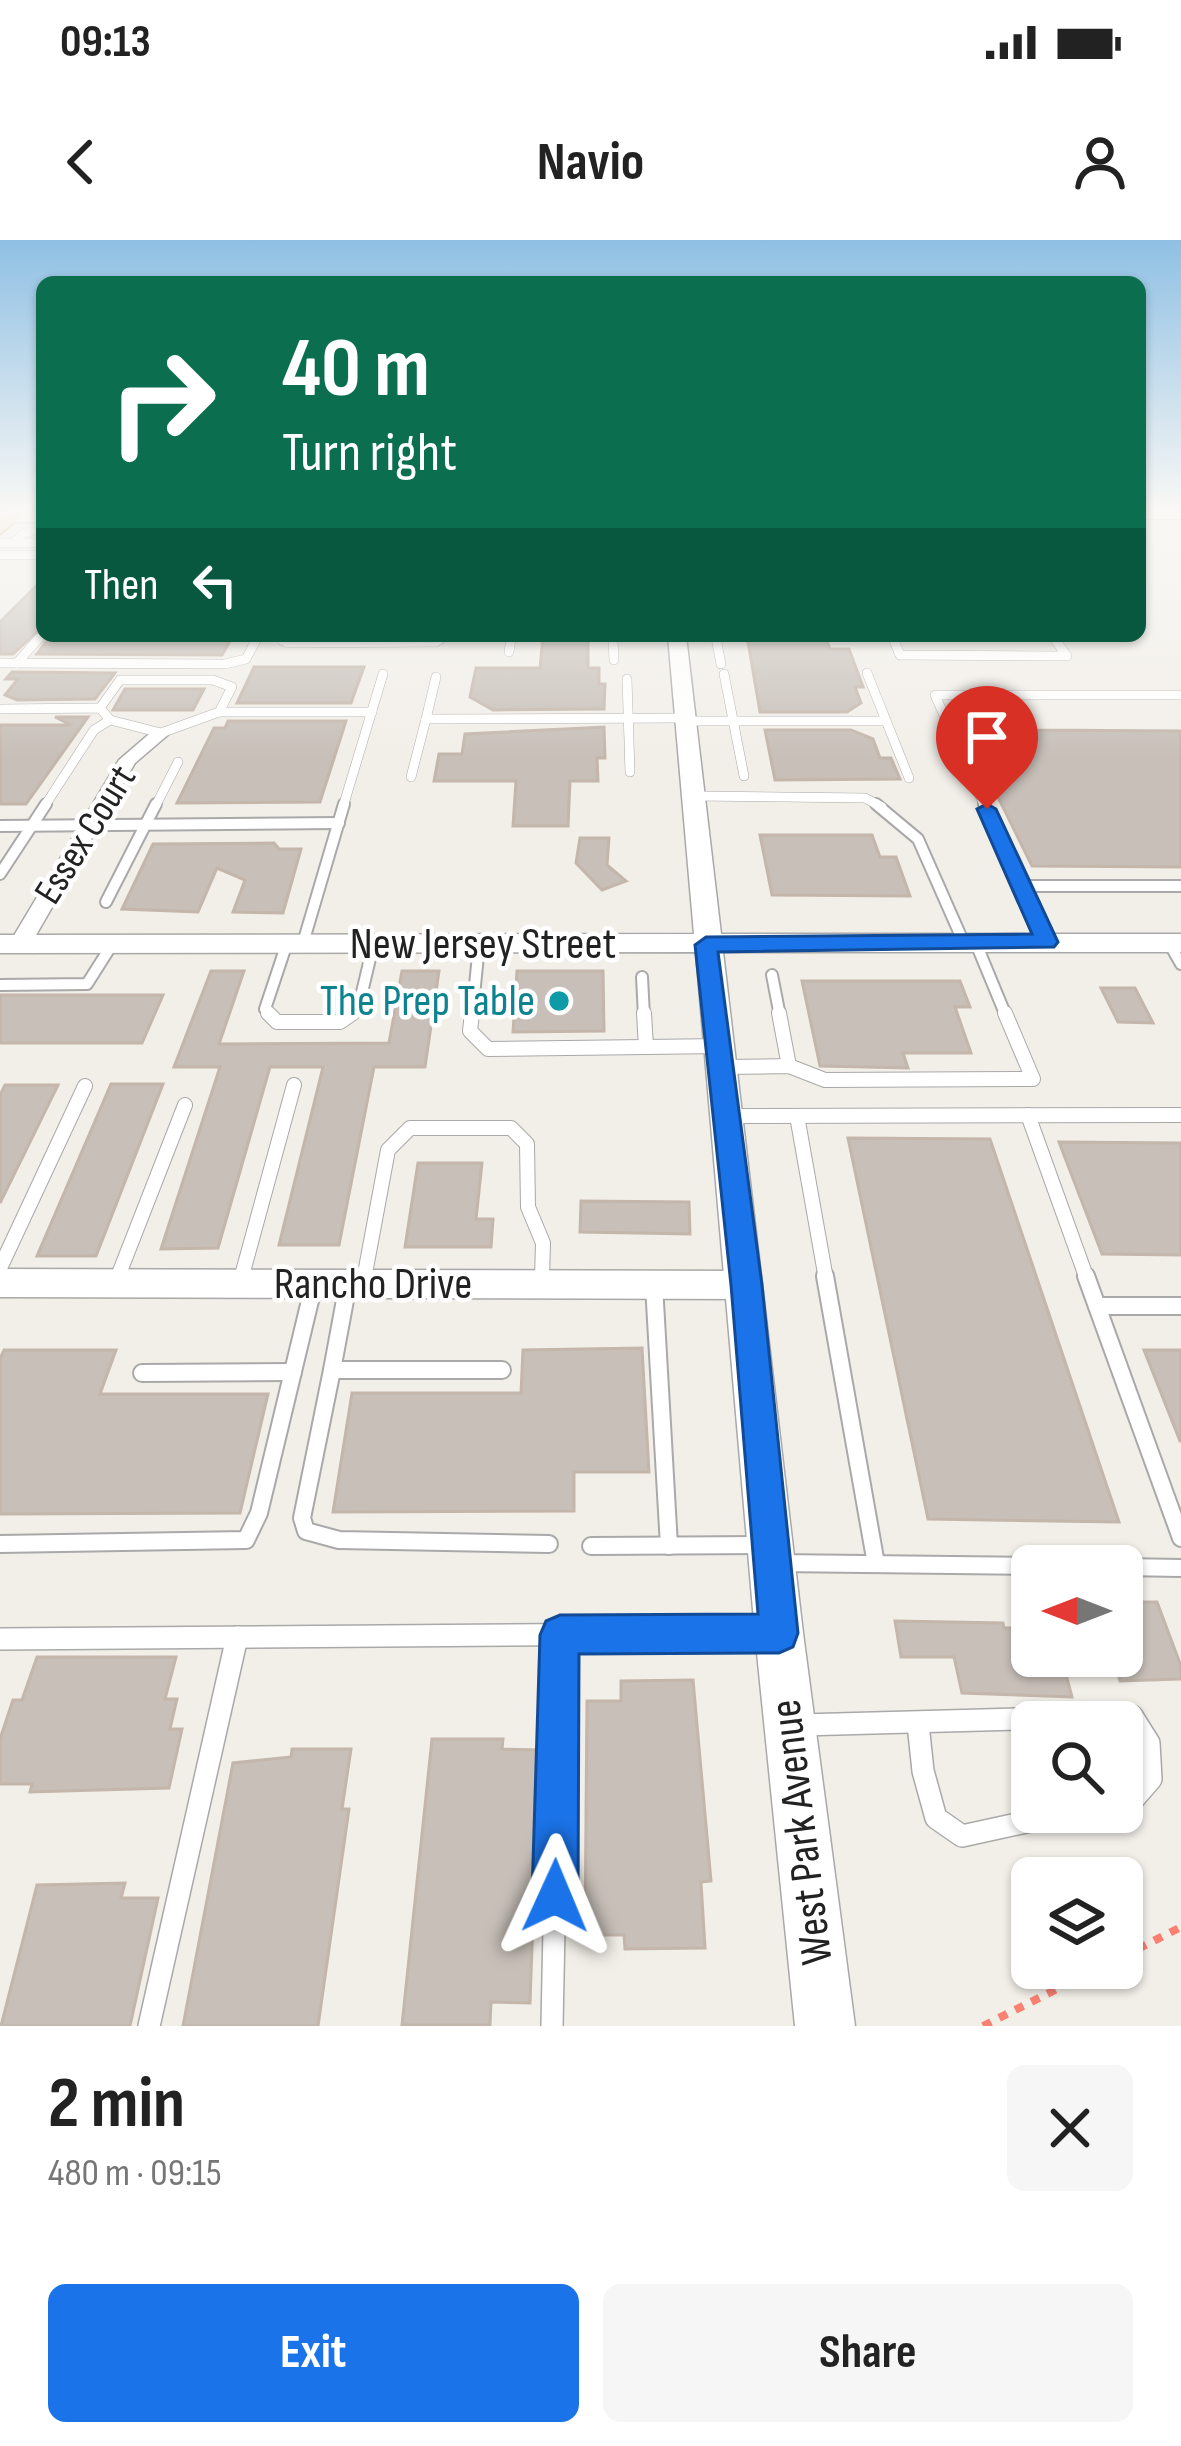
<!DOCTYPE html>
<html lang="en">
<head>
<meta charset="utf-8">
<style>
	:root { --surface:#fff; --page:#f6f6f6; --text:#222; --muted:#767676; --accent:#1a73e8 }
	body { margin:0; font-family:"Sofia Sans Condensed",sans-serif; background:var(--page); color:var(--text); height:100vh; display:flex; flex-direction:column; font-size:45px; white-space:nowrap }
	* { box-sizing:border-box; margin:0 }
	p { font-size:39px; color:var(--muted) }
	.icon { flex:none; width:66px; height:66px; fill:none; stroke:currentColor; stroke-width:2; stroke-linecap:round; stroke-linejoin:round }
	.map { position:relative; height:1786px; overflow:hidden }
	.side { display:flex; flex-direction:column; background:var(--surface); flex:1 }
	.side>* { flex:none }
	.guide { position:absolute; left:36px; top:36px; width:1110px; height:366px; border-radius:18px; box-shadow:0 3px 9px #0004; background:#0b6e4f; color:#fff; overflow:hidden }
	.needle { width:78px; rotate:270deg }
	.buttons { position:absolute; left:1011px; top:1305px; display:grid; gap:24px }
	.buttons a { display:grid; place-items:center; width:132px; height:132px; border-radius:18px; background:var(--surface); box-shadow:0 3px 9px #0004; font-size:60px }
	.pin { position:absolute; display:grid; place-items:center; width:102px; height:102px; color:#fff; margin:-123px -51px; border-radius:50% 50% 50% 0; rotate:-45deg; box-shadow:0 0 12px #0007 }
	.pin .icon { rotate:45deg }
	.me { position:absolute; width:132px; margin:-66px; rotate:1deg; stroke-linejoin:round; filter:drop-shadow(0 0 9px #0008) }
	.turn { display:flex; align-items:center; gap:42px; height:252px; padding:0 48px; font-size:54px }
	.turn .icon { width:156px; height:156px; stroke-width:2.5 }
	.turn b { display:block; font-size:84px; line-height:102px }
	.then { display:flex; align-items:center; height:114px; padding:0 48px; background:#0003; gap:24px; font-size:45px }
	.round { display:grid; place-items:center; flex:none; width:126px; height:126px; border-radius:18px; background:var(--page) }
	.summary { display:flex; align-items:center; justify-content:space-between; height:204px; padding:0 48px }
	h1 { font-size:72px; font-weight:700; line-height:90px }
	.action { display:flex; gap:24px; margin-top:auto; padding:24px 48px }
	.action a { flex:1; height:138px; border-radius:18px; background:var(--accent); color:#fff; font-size:48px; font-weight:700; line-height:138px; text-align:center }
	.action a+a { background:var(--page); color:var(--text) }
	.status { display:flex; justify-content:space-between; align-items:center; height:84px; padding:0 60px; background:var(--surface); direction:ltr }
	.status svg { height:33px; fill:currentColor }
	header { display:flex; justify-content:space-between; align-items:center; height:156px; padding:0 48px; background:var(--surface); font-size:54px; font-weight:700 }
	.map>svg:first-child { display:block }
</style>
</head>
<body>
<div class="status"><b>09:13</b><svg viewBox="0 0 49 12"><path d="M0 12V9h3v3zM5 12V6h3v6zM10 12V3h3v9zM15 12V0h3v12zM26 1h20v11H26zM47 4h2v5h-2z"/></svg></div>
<header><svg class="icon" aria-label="back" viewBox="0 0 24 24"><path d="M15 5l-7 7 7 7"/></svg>Navio<svg class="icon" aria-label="person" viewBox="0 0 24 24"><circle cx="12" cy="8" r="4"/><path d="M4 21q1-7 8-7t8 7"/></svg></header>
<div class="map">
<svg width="1181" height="1786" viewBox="0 0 1181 1786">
	<rect width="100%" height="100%" fill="#f2efe9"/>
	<!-- building -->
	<g fill="#c7bfb8" stroke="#c4b6ab" stroke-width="3">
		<polygon points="42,340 42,387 13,414 0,414 0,382"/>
		<polygon points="50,396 186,397 233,396 222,415 37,414"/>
		<polygon points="543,396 588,396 588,428 599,428 599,444 605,444 604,469 493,470 470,457 476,428 540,428"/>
		<polygon points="747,396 825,396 830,409 849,409 863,447 855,447 861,463 847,472 760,472"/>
		<polygon points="254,427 364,427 351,463 237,463"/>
		<polygon points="12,432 115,433 95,459 17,460 5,455 18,439 6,439"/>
		<polygon points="125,449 204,449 193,470 113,470"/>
		<polygon points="954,468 1014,468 1027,490 1181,491 1181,627 1032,626"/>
		<polygon points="55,477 88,477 26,564 0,564 0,485 71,485"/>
		<polygon points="228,481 346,481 320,562 177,563 214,488 225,488"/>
		<polygon points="604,487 605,518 597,518 598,541 570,541 568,586 513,586 516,541 434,541 439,514 462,514 465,494"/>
		<polygon points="765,490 851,490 873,499 880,518 891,518 900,539 775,540"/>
		<polygon points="760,595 872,595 880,617 896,617 910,656 772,655"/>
		<polygon points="580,598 609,598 607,625 626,641 602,650 576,623"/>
		<polygon points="274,603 279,609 301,609 283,673 233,672 245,640 217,628 198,672 122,669 153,604"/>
		<polygon points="211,731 244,731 219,804 389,803 402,731 439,731 425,827 374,827 339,1005 279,1005 323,827 270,827 218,1008 161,1009 220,827 174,827"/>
		<polygon points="517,731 603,731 604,791 513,792"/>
		<polygon points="802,741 960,741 970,767 955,767 971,813 903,813 908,828 820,826"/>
		<polygon points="1101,748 1135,748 1153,783 1118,782"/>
		<polygon points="0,755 163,755 142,803 0,803"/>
		<polygon points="111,844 163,844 96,1016 37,1016"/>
		<polygon points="5,845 58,845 0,963 0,855"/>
		<polygon points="848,898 990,899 1119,1282 928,1279"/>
		<polygon points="1059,902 1181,903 1181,1015 1102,1014"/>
		<polygon points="418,923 482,923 476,979 493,979 491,1007 405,1007"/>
		<polygon points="581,961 689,962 690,994 580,992"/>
		<polygon points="642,1108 649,1232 574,1232 574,1271 333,1272 352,1153 521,1153 523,1110"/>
		<polygon points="4,1110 116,1110 100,1154 268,1154 240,1273 0,1274 0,1119"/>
		<polygon points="1144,1110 1181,1110 1181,1201 1180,1201"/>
		<polygon points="1134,1362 1157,1362 1181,1426 1181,1439 1120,1441 1113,1416 1122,1416 1122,1382 1141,1382"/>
		<polygon points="895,1381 1003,1383 1004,1388 1019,1388 1025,1413 1061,1416 1072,1457 962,1453 954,1417 901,1417"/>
		<polygon points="37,1417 176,1417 165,1459 177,1459 170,1489 182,1489 169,1548 30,1552 32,1544 0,1544 0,1499 13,1460 22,1460"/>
		<polygon points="693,1440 711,1641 701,1642 705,1708 625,1709 624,1695 585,1695 587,1461 621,1461 621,1441"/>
		<polygon points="432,1499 503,1499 502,1509 539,1510 530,1763 491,1762 490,1785 402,1785"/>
		<polygon points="292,1509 351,1509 342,1569 349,1569 318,1786 183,1786 233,1523 291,1517"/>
		<polygon points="125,1643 121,1658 158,1658 130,1786 1,1786 37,1645"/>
	</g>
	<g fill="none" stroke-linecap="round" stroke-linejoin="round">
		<defs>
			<g id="service-far5">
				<polyline points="0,303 42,303"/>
				<polyline points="12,303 24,293 42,290"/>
				<polyline points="0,315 42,315"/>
				<polyline points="282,396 282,401"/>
				<polyline points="613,396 613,401"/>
				<polyline points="716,396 717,401"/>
				<polyline points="892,396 894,401"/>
				<polyline points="1053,396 1057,401"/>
				<polyline points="37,401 42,395"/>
				<polyline points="255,401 258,396"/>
				<polyline points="437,401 445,396"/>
				<polyline points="510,401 511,396"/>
			</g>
			<g id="service-far4">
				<polyline points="281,398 287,403 436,402 442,398"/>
				<polyline points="613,398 614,420"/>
				<polyline points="716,398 721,424"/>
				<polyline points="893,398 900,415 1067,416 1054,398"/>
				<polyline points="509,412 511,398"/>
				<polyline points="0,423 225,424 246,419 257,398"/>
				<polyline points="17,423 39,398"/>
				<polyline points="867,433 909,538"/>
				<polyline points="724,434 744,536"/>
				<polyline points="627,439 630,532"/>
				<polyline points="100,468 120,440 213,440 232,447 219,472"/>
				<polyline points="0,469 100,468 110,480 161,493 219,472 372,472"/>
				<polyline points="426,479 436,437"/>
				<polyline points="686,481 886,481"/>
				<polyline points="411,537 426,479 685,478"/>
				<polyline points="694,556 865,558 882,567"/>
				<polyline points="44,567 94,490 110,480"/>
				<polyline points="155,567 178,522"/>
				<polyline points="343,567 383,434"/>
				<polyline points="985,567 935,455 1181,455"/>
			</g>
			<g id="service-far3">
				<polyline points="876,564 918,599 963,701"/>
				<polyline points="984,564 1046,702"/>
				<polyline points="0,586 339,583"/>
				<polyline points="0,634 46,564"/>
				<polyline points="1021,646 1181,646"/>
				<polyline points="106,662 156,564"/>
				<polyline points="975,701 1006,776"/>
				<polyline points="303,703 344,564"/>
				<polyline points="1169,703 1181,724"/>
				<polyline points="772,735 780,776"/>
				<polyline points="642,737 644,776"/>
				<polyline points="0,745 87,744 113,703"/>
				<polyline points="271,776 265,769 287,703"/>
				<polyline points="349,776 358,769 373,706"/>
				<polyline points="472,776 479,705"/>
			</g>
			<g id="service-far2">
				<polyline points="268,773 277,782 340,782 353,773"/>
				<polyline points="472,773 470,791 488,809 646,807"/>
				<polyline points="644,773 646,807 721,806"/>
				<polyline points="779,773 789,826"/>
				<polyline points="723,827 789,826 825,840 1033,839 1005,773"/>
				<polyline points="1028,875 1087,1039"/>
				<polyline points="728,876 1181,875"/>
				<polyline points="797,876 826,1039"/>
				<polyline points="0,1028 85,846"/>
				<polyline points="117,1039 185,865"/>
				<polyline points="241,1039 294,845"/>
				<polyline points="364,1039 388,910 410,888 511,888 527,904 528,967 543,1003 542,1039"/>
			</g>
			<g id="service-far1">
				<polyline points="825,1036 876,1324"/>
				<polyline points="1086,1036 1181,1298"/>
				<polyline points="240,1042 242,1036"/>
				<polyline points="115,1044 118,1036"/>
				<polyline points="348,1044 332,1130 502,1130"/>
				<polyline points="363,1044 365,1036"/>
				<polyline points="542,1045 542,1036"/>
				<polyline points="654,1045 669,1306"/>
				<polyline points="1097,1066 1181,1066"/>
				<polyline points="332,1130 302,1278 306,1291 339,1300 549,1304"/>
				<polyline points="142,1133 293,1132"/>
				<polyline points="0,1304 246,1300 259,1273 314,1044"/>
				<polyline points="591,1306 766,1305"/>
				<polyline points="777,1323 1041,1326"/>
				<polyline points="1122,1327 1181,1328"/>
			</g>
			<g id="service">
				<polyline points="0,1399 769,1393"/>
				<polyline points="918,1484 923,1531 936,1578 962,1596 1072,1572"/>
				<polyline points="801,1485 1132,1476 1149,1503 1151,1539 1131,1562 1122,1564"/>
				<polyline points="149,1786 237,1397"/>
				<polyline points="552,1786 560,1395"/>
			</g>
			<g id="minor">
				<rect x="1140" y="271" width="41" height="8"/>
				<polygon points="155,489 170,493 135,523 28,709 12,709 9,704 119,520"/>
				<polygon points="0,1029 746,1031 757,1035 761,1045 757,1055 746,1059 0,1057"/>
			</g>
			<g id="tertiary">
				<rect x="0" y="272" width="42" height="10"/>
				<polygon points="668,396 686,396 721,694 1181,694 1181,712 723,712 803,1393 855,1786 795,1786 755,1393 696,712 0,713 0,695 694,694"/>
			</g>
			<polygon id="primary" points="12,268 32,268 0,294 0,278"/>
		</defs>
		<!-- service-far5 casing -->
		<use href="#service-far5" stroke="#a9a9a9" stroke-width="9"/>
		<!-- service-far4 casing -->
		<use href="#service-far4" stroke="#a9a9a9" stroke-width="10"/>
		<!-- service-far3 casing -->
		<use href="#service-far3" stroke="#a9a9a9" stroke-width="14"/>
		<!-- service-far2 casing -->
		<use href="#service-far2" stroke="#a9a9a9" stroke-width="16"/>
		<!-- service-far1 casing -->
		<use href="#service-far1" stroke="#a9a9a9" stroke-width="20"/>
		<!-- service casing -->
		<use href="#service" stroke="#a9a9a9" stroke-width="24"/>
		<!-- minor casing -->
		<use href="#minor" stroke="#a9a9a9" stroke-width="3"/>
		<!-- tertiary casing -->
		<use href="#tertiary" stroke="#a9a9a9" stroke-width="3"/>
		<!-- primary casing -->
		<use href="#primary" stroke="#a06b00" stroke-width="3"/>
		<!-- path -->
		<g stroke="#fa8072" stroke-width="8" stroke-dasharray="9 9" stroke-linecap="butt">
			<polyline points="1122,1717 1181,1687"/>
			<polyline points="983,1786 1099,1728"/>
		</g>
		<!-- service-far5 -->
		<use href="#service-far5" stroke="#fff" stroke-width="8"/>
		<!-- service-far4 -->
		<use href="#service-far4" stroke="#fff" stroke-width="9"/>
		<!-- service-far3 -->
		<use href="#service-far3" stroke="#fff" stroke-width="10"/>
		<!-- service-far2 -->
		<use href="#service-far2" stroke="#fff" stroke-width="14"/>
		<!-- service-far1 -->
		<use href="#service-far1" stroke="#fff" stroke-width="16"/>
		<!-- service -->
		<use href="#service" stroke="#fff" stroke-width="21"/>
		<!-- minor -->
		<use href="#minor" fill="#fff" fill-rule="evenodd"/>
		<!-- tertiary -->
		<use href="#tertiary" fill="#fff" fill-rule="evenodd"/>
		<!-- primary -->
		<use href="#primary" fill="#fcd6a4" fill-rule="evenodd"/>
	</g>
	<!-- sky -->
	<linearGradient id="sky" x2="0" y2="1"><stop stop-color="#8fc0e4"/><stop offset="0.52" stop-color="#f9f8f5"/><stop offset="1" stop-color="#f9f8f5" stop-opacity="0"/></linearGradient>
	<rect width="1181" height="518" fill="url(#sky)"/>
	<!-- route -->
	<polygon fill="#1a73e8" stroke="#114b97" stroke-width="3" points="987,564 996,569 1058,702 1054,707 718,712 762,1045 798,1393 793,1407 779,1413 579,1414 578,1656 571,1672 555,1679 539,1672 532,1656 540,1395 546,1381 560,1375 758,1374 731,1045 695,705 706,697 1032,694 977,569"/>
	<!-- markers -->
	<circle fill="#0f9aa8" stroke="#fff" stroke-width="4.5" cx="559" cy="761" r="12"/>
	<g text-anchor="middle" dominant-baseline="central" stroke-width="9" stroke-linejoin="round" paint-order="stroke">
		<!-- far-street labels -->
		<g font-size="39" fill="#222" stroke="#fff">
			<text transform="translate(86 595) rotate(-58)">Essex Court</text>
		</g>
		<!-- street labels -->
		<g font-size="45" fill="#222" stroke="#fff">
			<text x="483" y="704">New Jersey Street</text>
			<text x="373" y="1044">Rancho Drive</text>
			<text transform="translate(802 1592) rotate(-97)">West Park Avenue</text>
		</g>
		<!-- culture labels -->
		<g font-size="45" fill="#0d838f" stroke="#fff" text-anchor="end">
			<text x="535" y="761">The Prep Table</text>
		</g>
	</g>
</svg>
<div class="buttons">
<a><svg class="needle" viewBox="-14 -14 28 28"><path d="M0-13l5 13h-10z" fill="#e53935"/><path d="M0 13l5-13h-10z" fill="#767676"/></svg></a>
<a><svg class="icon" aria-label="search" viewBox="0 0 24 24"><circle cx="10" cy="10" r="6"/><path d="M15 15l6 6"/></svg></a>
<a><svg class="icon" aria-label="layers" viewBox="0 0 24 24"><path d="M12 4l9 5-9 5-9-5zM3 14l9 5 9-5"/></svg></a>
</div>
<div class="pin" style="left:987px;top:569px;background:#d93025"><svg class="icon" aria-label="arrive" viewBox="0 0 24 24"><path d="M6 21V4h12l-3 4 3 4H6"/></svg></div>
<svg class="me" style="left:555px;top:1656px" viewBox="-20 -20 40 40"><path d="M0-17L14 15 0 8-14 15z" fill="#1a73e8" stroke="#fff" stroke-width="4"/></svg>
<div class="guide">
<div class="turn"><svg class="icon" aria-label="right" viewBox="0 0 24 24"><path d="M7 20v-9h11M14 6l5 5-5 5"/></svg><div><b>40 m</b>Turn right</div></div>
<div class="then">Then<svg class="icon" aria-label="left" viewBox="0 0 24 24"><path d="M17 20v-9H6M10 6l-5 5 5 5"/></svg></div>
</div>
</div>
<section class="side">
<div class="summary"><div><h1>2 min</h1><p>480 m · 09:15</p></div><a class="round"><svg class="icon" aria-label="close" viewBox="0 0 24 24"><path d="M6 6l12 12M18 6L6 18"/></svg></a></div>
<div class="action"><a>Exit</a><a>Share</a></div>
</section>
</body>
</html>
